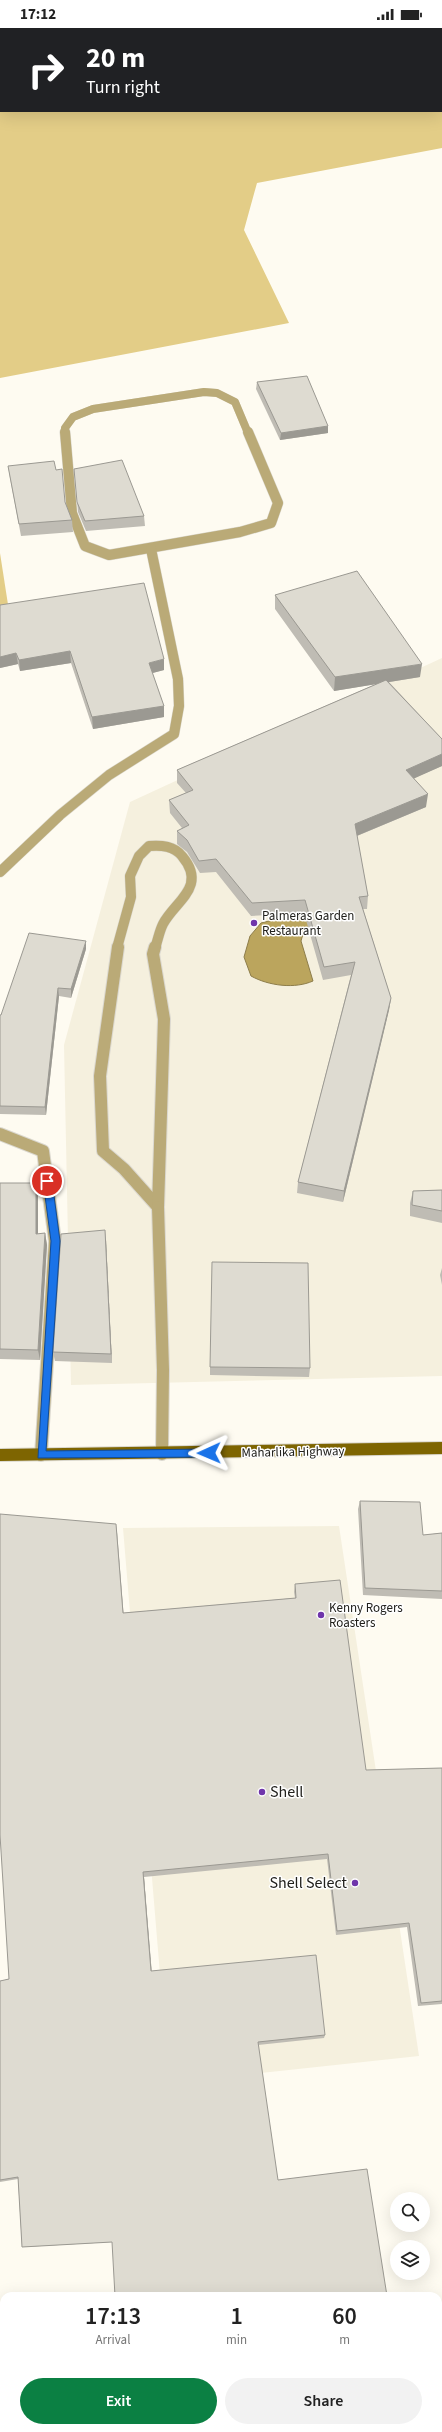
<!DOCTYPE html>
<html lang="en">
<head>
<meta charset="utf-8">
<style>
	:root { --surface:#fff; --page:#f2f2f2; --text:#222; --muted:#767676; --accent:#0b8043 }
	body { margin:0; font-family:"Source Sans 3",sans-serif; background:var(--page); color:var(--text); height:100vh; display:flex; flex-direction:column; font-size:15px; white-space:nowrap }
	* { box-sizing:border-box; margin:0 }
	p { font-size:13px; color:var(--muted) }
	.icon { flex:none; width:22px; height:22px; fill:none; stroke:currentColor; stroke-width:2; stroke-linecap:round; stroke-linejoin:round }
	.map { position:relative; flex:1; overflow:hidden }
	.drawer { position:absolute; left:0px; top:2264px; width:442px; height:140px; display:flex; flex-direction:column; background:var(--surface); border-radius:12px 12px 0 0; box-shadow:0 4px 16px #0002 }
	.drawer>* { flex:none }
	.hud { position:absolute; left:0px; top:0px; width:442px; height:84px; box-shadow:0 4px 16px #0002; background:#202124; color:#fff; overflow:hidden }
	.tools { position:absolute; left:390px; top:2164px; display:grid; gap:8px }
	.tools a { display:grid; place-items:center; width:40px; height:40px; border-radius:50%; background:var(--surface); box-shadow:0 4px 16px #0002; font-size:20px }
	.pin { position:absolute; display:grid; place-items:center; width:34px; height:34px; color:#fff; margin:-17px; border:2px solid #fff; border-radius:50%; box-shadow:0 1px 4px #0007 }
	.me { position:absolute; width:44px; margin:-22px; rotate:269deg; stroke-linejoin:round; filter:drop-shadow(0 0 3px #0008) }
	.turn { display:flex; align-items:center; gap:14px; height:84px; padding:0 20px; font-size:18px }
	.turn .icon { width:52px; height:52px; stroke-width:2.5 }
	.turn b { display:block; font-size:28px; line-height:34px }
	.eta { display:flex; justify-content:space-evenly; align-items:center; height:68px; text-align:center }
	.eta b { font-size:24px; font-weight:600; line-height:28px }
	.button { display:flex; gap:8px; margin-top:auto; padding:8px 20px }
	.button a { flex:1; height:46px; border-radius:24px; background:var(--accent); color:#fff; font-size:16px; font-weight:600; line-height:46px; text-align:center }
	.button a+a { background:var(--page); color:var(--text) }
	.status { display:flex; justify-content:space-between; align-items:center; height:28px; padding:0 20px; background:var(--surface); direction:ltr }
	.status svg { height:11px; fill:currentColor }
	.map>svg:first-child { display:block }
</style>
</head>
<body>
<div class="status"><b>17:12</b><svg viewBox="0 0 49 12"><path d="M0 12V9h3v3zM5 12V6h3v6zM10 12V3h3v9zM15 12V0h3v12zM26 1h20v11H26zM47 4h2v5h-2z"/></svg></div>
<div class="map">
<svg width="442" height="2404" viewBox="0 0 442 2404">
	<rect width="100%" height="100%" fill="#fefbf1"/>
	<!-- built -->
	<g fill="#f5f0de">
		<polygon points="442,630 442,1348 71,1357 64,1017 130,774"/>
		<polygon points="339,1498 419,2028 169,2055 123,1500"/>
	</g>
	<!-- green -->
	<g fill="#e3cd87">
		<polygon points="15,0 442,0 442,120 257,155 244,202 289,295 0,350 0,2 1,83 441,83 441,1 8,1"/>
		<polygon points="0,525 9,583 0,585"/>
	</g>
	<!-- water -->
	<path fill="#bba55d" stroke="#8d7d4a" d="M336,885L303,906L301,913L313,953C295,961 269,958 251,948L244,929L250,908L261,895L285,889Z"/>
	<g fill="none" stroke-linecap="round" stroke-linejoin="round">
		<defs>
			<path id="lane-far2" d="M117,920L131,869L130,848L139,828L149,818C162,817 174,818 182,828C208,859 175,873 163,896C159,904 158,912 155,920"/>
			<g id="lane-far1">
				<polyline points="118,919 100,1048 103,1123 124,1141 158,1179"/>
				<polyline points="155,919 153,926 164,991 158,1179"/>
				<polyline points="158,1179 163,1342 162,1426"/>
			</g>
			<polyline id="lane" points="323,2400 323,2404"/>
			<polyline id="street-far3" points="65,405 65,400 73,389 93,381 204,364 217,365 235,374 248,405"/>
			<g id="street-far2">
				<polyline points="65,404 72,485 85,518 109,527 240,504 271,495 278,475 248,404"/>
				<polyline points="0,844 60,787 109,747 174,706 179,678 178,651 151,521"/>
			</g>
			<polyline id="street-far1" points="0,1106 43,1123 55,1213 41,1427"/>
			<g id="street">
				<polyline points="438,2340 442,2340"/>
				<polyline points="0,2394 4,2394"/>
			</g>
			<polyline id="primary" points="0,1427 442,1420"/>
		</defs>
		<!-- lane-far2 casing -->
		<use href="#lane-far2" stroke="#dbd8cf" stroke-width="11"/>
		<!-- lane-far1 casing -->
		<use href="#lane-far1" stroke="#dbd8cf" stroke-width="14"/>
		<!-- lane casing -->
		<use href="#lane" stroke="#dbd8cf" stroke-width="18"/>
		<!-- street-far3 casing -->
		<use href="#street-far3" stroke="#dbd8cf" stroke-width="8"/>
		<!-- street-far2 casing -->
		<use href="#street-far2" stroke="#dbd8cf" stroke-width="11"/>
		<!-- street-far1 casing -->
		<use href="#street-far1" stroke="#dbd8cf" stroke-width="14"/>
		<!-- street casing -->
		<use href="#street" stroke="#dbd8cf" stroke-width="18"/>
		<!-- primary casing -->
		<use href="#primary" stroke="#dbd8cf" stroke-width="14"/>
		<!-- lane-far2 -->
		<use href="#lane-far2" stroke="#baaa77" stroke-width="10"/>
		<!-- lane-far1 -->
		<use href="#lane-far1" stroke="#baaa77" stroke-width="12"/>
		<!-- lane -->
		<use href="#lane" stroke="#baaa77" stroke-width="16"/>
		<!-- street-far3 -->
		<use href="#street-far3" stroke="#baaa77" stroke-width="8"/>
		<!-- street-far2 -->
		<use href="#street-far2" stroke="#baaa77" stroke-width="10"/>
		<!-- street-far1 -->
		<use href="#street-far1" stroke="#baaa77" stroke-width="12"/>
		<!-- street -->
		<use href="#street" stroke="#baaa77" stroke-width="16"/>
		<!-- primary -->
		<use href="#primary" stroke="#7e6501" stroke-width="12"/>
	</g>
	<!-- wall -->
	<g fill="#bfbcb4">
		<polygon points="257,354 328,398 328,405 280,412 256,361"/>
		<polygon points="8,438 65,474 72,492 73,504 21,508 10,450"/>
		<polygon points="74,441 144,488 145,498 86,503 78,484"/>
		<polygon points="275,567 420,649 389,654 442,711 442,738 414,750 426,779 357,808 368,868 367,881 363,881 391,970 389,982 343,1174 297,1165 298,1154 351,947 323,952 304,885 251,888 216,844 200,845 187,824 177,816 177,803 182,800 170,785 169,772 186,765 177,755 177,742 376,656 334,663 275,581"/>
		<polygon points="0,577 164,642 152,645 164,678 164,689 93,701 71,635 20,643 18,636 0,640"/>
		<polygon points="86,921 71,970 59,968 46,1087 0,1086 0,987 1,987"/>
		<polygon points="0,1155 36,1155 38,1167 38,1206 45,1205 47,1217 40,1332 0,1331"/>
		<polygon points="442,1162 442,1195 410,1188 410,1175 413,1163"/>
		<polygon points="106,1212 112,1335 55,1333 53,1324"/>
		<polygon points="442,1240 442,1257 440,1247"/>
		<polygon points="210,1339 310,1340 309,1349 210,1347"/>
		<polygon points="360,1473 423,1507 442,1505 442,1571 363,1567 358,1481"/>
		<polygon points="116,1496 123,1585 295,1570 294,1564 295,1556 366,1742 442,1740 442,1976 418,1978 407,1899 336,1907 327,1831 144,1849 151,1943 325,2007 324,2010 258,2017 112,2214 24,2219 22,2219 18,2151 0,2154 0,1953 9,1951"/>
	</g>
	<!-- shaded-wall -->
	<g fill="#9b9992">
		<polygon points="328,398 328,405 280,412 281,405"/>
		<polygon points="70,623 71,635 20,643 19,632"/>
		<polygon points="16,625 18,636 0,640 0,629"/>
		<polygon points="164,631 164,642 149,646 149,635"/>
		<polygon points="422,636 420,649 334,663 335,649"/>
		<polygon points="164,678 164,689 93,701 92,689"/>
		<polygon points="442,726 442,738 404,755 406,742"/>
		<polygon points="428,766 426,779 354,809 355,796"/>
		<polygon points="86,913 86,921 71,970 71,961"/>
		<polygon points="58,960 59,968 46,1087 45,1079"/>
		<polygon points="391,970 389,982 343,1174 344,1163"/>
		<polygon points="36,1155 38,1167 38,1217 36,1206"/>
		<polygon points="105,1202 106,1212 112,1335 111,1326"/>
		<polygon points="45,1205 47,1217 40,1332 38,1322"/>
		<polygon points="116,1496 117,1504 124,1592 123,1585"/>
		<polygon points="143,1844 144,1849 152,1947 151,1943"/>
	</g>
	<!-- building -->
	<g fill="#dedbd1" stroke="#9b9992">
		<polygon points="307,348 328,398 281,405 257,354"/>
		<polygon points="122,432 144,488 85,493 77,474 74,441"/>
		<polygon points="54,433 56,442 62,441 65,474 72,492 19,496 8,438"/>
		<polygon points="357,543 422,636 335,649 275,567"/>
		<polygon points="144,555 164,631 149,635 164,678 92,689 70,623 19,632 16,625 0,629 0,577"/>
		<polygon points="386,652 442,711 442,726 406,742 428,766 355,796 368,868 359,869 391,970 344,1163 298,1154 355,934 324,939 305,872 252,875 216,831 199,833 187,812 177,803 189,797 169,772 193,762 177,742"/>
		<polygon points="29,905 86,913 71,961 58,960 45,1079 0,1078 0,987 1,987"/>
		<polygon points="0,1155 36,1155 36,1206 45,1205 38,1322 0,1321"/>
		<polygon points="442,1162 442,1183 412,1177 413,1163"/>
		<polygon points="105,1202 111,1326 53,1324 61,1206"/>
		<polygon points="212,1234 308,1235 310,1340 210,1339"/>
		<polygon points="360,1473 420,1474 423,1507 442,1505 442,1563 365,1560"/>
		<polygon points="0,1486 116,1496 123,1585 296,1570 295,1556 340,1552 366,1742 442,1740 442,1973 421,1975 409,1895 337,1903 328,1826 143,1844 151,1943 316,1927 325,2007 258,2014 278,2152 367,2141 387,2268 115,2268 112,2214 22,2219 18,2149 0,2152 0,1953 9,1951 0,1807"/>
	</g>
	<!-- route -->
	<polygon fill="#1a73e8" stroke="#114b97" points="47,1150 52,1153 60,1213 46,1423 209,1421 212,1422 212,1429 38,1430 51,1213 43,1153"/>
	<!-- markers -->
	<g fill="#6f35ab" stroke="#fff" stroke-width="1.5">
		<circle cx="254" cy="895" r="4"/>
		<circle cx="321" cy="1587" r="4"/>
		<circle cx="262" cy="1764" r="4"/>
		<circle cx="355" cy="1855" r="4"/>
	</g>
	<g text-anchor="middle" dominant-baseline="central" stroke-width="3" stroke-linejoin="round" paint-order="stroke">
		<!-- poi labels -->
		<g font-size="13" fill="#21201c" stroke="#fff" text-anchor="start">
			<text x="262" y="888">Palmeras Garden<tspan x="262" dy="15">Restaurant</tspan></text>
			<text x="329" y="1580">Kenny Rogers<tspan x="329" dy="15">Roasters</tspan></text>
		</g>
		<!-- street labels -->
		<g font-size="13" fill="#21201c" stroke="#fff">
			<text transform="translate(293 1424) rotate(-1)">Maharlika Highway</text>
		</g>
		<!-- near-poi labels -->
		<g font-size="16" fill="#21201c" stroke="#fff" text-anchor="start">
			<text x="270" y="1764">Shell</text>
			<text x="347" y="1855" text-anchor="end">Shell Select</text>
		</g>
	</g>
</svg>
<div class="tools">
<a><svg class="icon" aria-label="search" viewBox="0 0 24 24"><circle cx="10" cy="10" r="6"/><path d="M15 15l6 6"/></svg></a>
<a><svg class="icon" aria-label="layers" viewBox="0 0 24 24"><path d="M12 4l9 5-9 5-9-5zM3 14l9 5 9-5"/></svg></a>
</div>
<div class="pin" style="left:47px;top:1153px;background:#d93025"><svg class="icon" aria-label="arrive" viewBox="0 0 24 24"><path d="M6 21V4h12l-3 4 3 4H6"/></svg></div>
<svg class="me" style="left:209px;top:1425px" viewBox="-20 -20 40 40"><path d="M0-17L14 15 0 8-14 15z" fill="#1a73e8" stroke="#fff" stroke-width="4"/></svg>
<div class="hud">
<div class="turn"><svg class="icon" aria-label="right" viewBox="0 0 24 24"><path d="M7 20v-9h11M14 6l5 5-5 5"/></svg><div><b>20 m</b>Turn right</div></div>
</div>
<section class="drawer">
<div class="eta">
<div><b>17:13</b><p>Arrival</p></div>
<div><b>1</b><p>min</p></div>
<div><b>60</b><p>m</p></div>
</div>
<div class="button"><a>Exit</a><a>Share</a></div>
</section>
</div>
</body>
</html>
